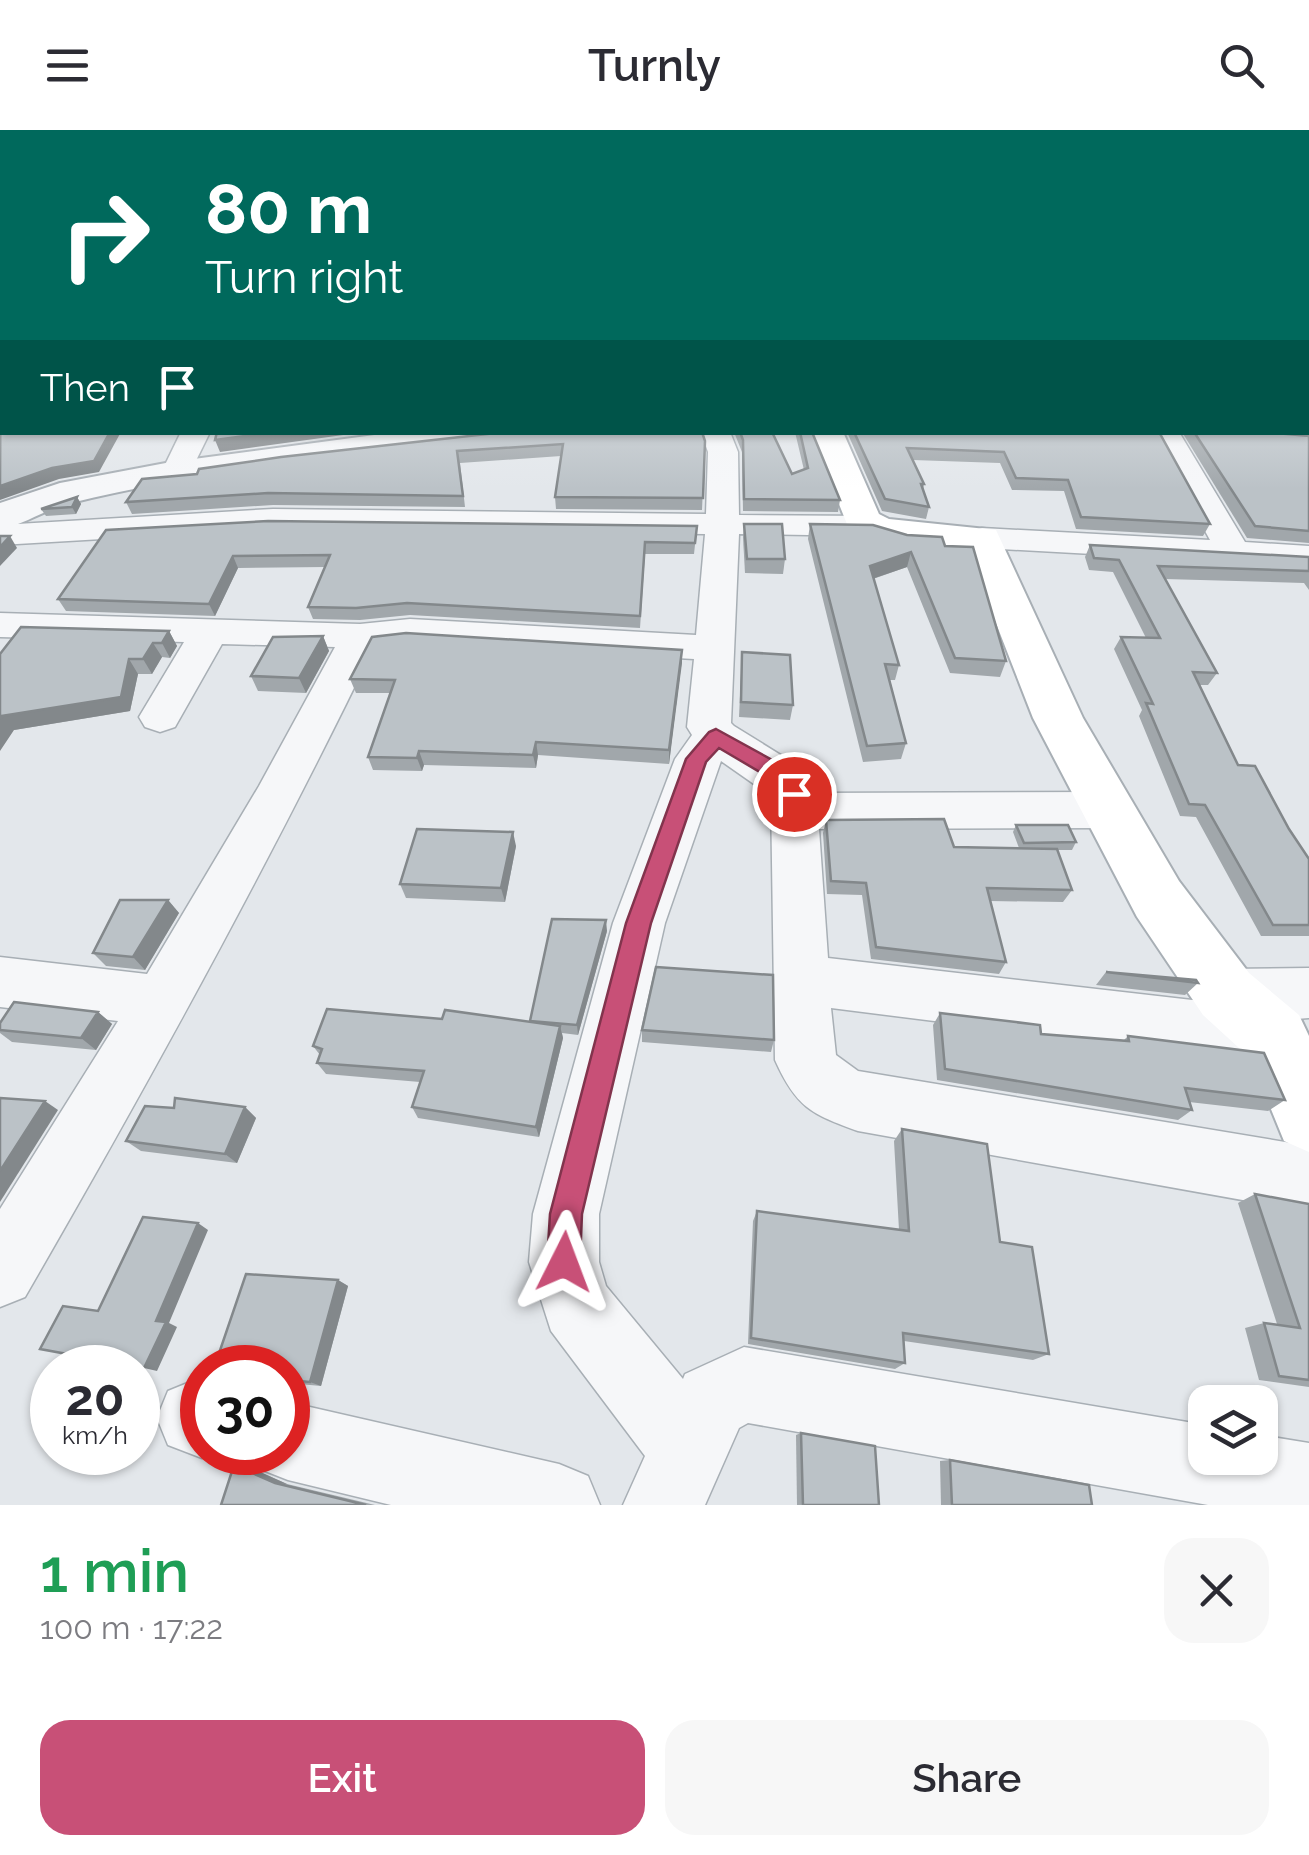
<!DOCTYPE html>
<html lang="en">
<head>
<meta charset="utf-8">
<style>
	:root { --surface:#fff; --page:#f7f7f7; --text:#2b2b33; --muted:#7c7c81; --accent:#c85077 }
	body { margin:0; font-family:Raleway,sans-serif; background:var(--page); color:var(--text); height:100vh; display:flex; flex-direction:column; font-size:38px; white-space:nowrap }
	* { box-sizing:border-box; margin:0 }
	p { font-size:32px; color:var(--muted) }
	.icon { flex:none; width:55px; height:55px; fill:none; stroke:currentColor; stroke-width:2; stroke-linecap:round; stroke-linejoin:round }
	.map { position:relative; height:1375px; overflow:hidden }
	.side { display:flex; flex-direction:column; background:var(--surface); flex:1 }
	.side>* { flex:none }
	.top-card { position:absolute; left:0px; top:0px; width:1310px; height:305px; box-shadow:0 2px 8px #0004; background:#00695c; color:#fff; overflow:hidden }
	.tools { position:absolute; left:1188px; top:1255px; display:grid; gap:20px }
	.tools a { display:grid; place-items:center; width:90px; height:90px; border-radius:20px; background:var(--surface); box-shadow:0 2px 8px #0004; font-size:50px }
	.speed { position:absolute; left:30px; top:1215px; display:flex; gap:20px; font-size:50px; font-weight:700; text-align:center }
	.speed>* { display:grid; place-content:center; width:130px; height:130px; border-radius:50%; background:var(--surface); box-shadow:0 2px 8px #0004; line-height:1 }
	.speed small { font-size:25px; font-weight:400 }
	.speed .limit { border:15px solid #d22; background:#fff; color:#111 }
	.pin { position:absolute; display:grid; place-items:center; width:85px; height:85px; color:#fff; margin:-42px; border:5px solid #fff; border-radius:50%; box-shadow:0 2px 10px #0007 }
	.me { position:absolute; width:110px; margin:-55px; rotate:3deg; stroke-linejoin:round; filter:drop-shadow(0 0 8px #0008) }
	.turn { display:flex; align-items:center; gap:35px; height:210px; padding:0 40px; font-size:45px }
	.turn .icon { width:130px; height:130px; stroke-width:2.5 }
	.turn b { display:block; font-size:70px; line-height:85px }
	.then { display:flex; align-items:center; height:95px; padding:0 40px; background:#0003; gap:20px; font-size:38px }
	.round { display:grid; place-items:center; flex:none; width:105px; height:105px; border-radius:30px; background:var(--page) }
	.summary { display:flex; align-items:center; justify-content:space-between; height:170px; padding:0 40px }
	h1 { font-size:60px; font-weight:600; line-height:75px; color:#1e9e55 }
	.action { display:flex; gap:20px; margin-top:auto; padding:20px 40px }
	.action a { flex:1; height:115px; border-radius:30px; background:var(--accent); color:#fff; font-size:40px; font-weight:600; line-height:115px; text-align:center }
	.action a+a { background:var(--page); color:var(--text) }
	header { display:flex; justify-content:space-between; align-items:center; height:130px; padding:0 40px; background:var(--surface); font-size:45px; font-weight:600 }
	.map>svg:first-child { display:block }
</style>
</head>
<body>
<header><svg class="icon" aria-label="menu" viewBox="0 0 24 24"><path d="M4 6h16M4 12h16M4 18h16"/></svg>Turnly<svg class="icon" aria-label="search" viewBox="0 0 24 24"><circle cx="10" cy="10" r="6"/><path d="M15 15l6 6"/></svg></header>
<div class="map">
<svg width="1309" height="1375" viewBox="0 0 1309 1375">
	<rect width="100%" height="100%" fill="#e3e7eb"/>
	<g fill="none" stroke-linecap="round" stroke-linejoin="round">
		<defs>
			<g id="minor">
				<polygon points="181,302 210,302 188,347 166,347 162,341"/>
				<path d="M701,302H730L738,322L739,385L870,386L882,389L887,396L882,403L870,406L739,404L731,593L734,596L792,632L817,663L1109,662L1126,667L1133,680L1126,693L1109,698L819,699L828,828L1201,871L1198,864L1206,846L1226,839L1309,838V888L1296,889L1304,907L1296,926L1275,934L831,878L836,925L858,941L1309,1016V1082L858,1001C811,984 796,977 775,930L771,666L721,631L665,793L599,1084V1132L606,1156L683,1249L685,1244L744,1217L1205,1295V1328H1260V1305L1309,1313V1375H1208L748,1293L739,1298L705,1375H623L645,1326L551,1201L529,1132L533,1084L613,793L675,629L692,605L687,597L694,529L410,513L374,517C267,738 148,954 25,1167L0,1177V1079L118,891L0,877V827L147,844L259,656L335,517L222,514L175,597L160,602L145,597L139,587L184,512L0,507V483L360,494L410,489L696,505L705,404L273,399L0,415V395L273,379L706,384L708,322Z"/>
				<polygon points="1150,302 1179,302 1245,412 1309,416 1309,436 982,418 970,415 965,408 970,401 982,398 1210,410"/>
				<polygon points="195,1250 202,1252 202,1322 216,1322 202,1328 168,1315 157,1288 168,1261"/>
				<polygon points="288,1272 559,1334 588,1346 600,1375 391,1375 288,1350 260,1339 254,1322 288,1322"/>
			</g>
			<g id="tertiary">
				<polygon points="1309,294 1309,314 1241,309 1237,302 1308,302"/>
				<path d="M397,302H515L511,309L499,312C357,327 211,338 71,373C46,379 25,394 0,400V373L60,353L171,332Z"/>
			</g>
			<polygon id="secondary" points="810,302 843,302 879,384 889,389 996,400 1083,588 1179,751 1249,843 1299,885 1309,906 1309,1022 1284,1011 1250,928 1203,885 1137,787 1033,588 967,419 904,417 849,399"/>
		</defs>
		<!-- minor casing -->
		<use href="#minor" stroke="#a8afb5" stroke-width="3"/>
		<!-- tertiary casing -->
		<use href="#tertiary" stroke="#a8afb5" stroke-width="4"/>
		<!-- secondary casing -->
		<use href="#secondary" stroke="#a8afb5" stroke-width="4"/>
		<!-- minor -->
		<use href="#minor" fill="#f6f7f9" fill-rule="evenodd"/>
		<!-- tertiary -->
		<use href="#tertiary" fill="#f6f7f9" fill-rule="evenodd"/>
		<!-- secondary -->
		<use href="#secondary" fill="#fff" fill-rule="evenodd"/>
	</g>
	<!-- wall -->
	<g fill="#a1a7ab">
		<polygon points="734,302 772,302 792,344 804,340 795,302 812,302 840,370 838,382 743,381 742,322"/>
		<polygon points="847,302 1159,302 1210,394 1203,406 1076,399 1064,361 1012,360 1000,333 913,330 924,354 923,360 929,377 926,389 882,381"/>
		<polygon points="1182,302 1263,302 1309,306 1309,413 1247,408"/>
		<polygon points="498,304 705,311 702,380 556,379 555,367 561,326 460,333 465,377 273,375 132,384 126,372 197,344"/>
		<polygon points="77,367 81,374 76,384 46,386 41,379"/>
		<polygon points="744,394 785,429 783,444 745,443 743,408"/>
		<polygon points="810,394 907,405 945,416 1006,531 1000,547 950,543 907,437 873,449 899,535 895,550 890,550 906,613 901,629 863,632 808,409"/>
		<polygon points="697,396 694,424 645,424 640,498 410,485 360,490 313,489 308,477 325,437 238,438 215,486 66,481 58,469 106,400"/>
		<polygon points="1090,415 1309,427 1309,460 1304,453 1165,449 1217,543 1208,555 1200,555 1238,635 1289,699 1309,729 1309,806 1261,806 1196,687 1180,686 1139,586 1142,580 1114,519 1121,507 1146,508 1113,442 1089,440 1085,427"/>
		<polygon points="169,501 177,516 170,528 162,527 152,544 138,544 130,581 14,600 0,524"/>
		<polygon points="323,506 329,521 306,563 258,561 251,546"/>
		<polygon points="682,520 669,634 538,625 536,638 424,635 422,641 373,640 368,627 390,563 356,563 350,549"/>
		<polygon points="742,522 793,575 790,590 739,587"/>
		<polygon points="826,690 954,717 1019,718 1013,702 1016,695 1076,712 1072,720 1057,720 1072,760 1063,772 990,771 1006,832 999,844 871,829 862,765 827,764 823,703"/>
		<polygon points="516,716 505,772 406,768 400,754"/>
		<polygon points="168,770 179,783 145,840 106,836 93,823"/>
		<polygon points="607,801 578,905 562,903 563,908 539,1007 418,988 412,977 420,952 326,944 317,933 320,925 313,916 442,889 530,891"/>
		<polygon points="1106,842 1198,853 1185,865 1096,855"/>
		<polygon points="98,882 112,894 96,920 12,912 0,903 0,893"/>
		<polygon points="940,883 1041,904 1123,911 1128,906 1285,970 1268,981 1189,972 1192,980 1178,990 937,950 933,895"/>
		<polygon points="642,900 774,910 771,922 642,912"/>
		<polygon points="245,977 256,988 237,1033 141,1021 126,1011 174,978"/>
		<polygon points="902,999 1000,1112 1049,1224 1033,1230 904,1211 905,1233 895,1239 748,1214 753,1091 757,1081 899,1100 894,1011"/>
		<polygon points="1255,1064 1309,1074 1309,1257 1259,1250 1245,1198 1264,1193 1277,1194 1238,1073"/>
		<polygon points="338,1150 348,1156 321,1256 288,1253 288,1238"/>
		<polygon points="801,1303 879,1375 797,1375 796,1305"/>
		<polygon points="950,1330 1092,1375 941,1375 940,1331"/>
		<polygon points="234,1335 247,1336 287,1354 375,1375 221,1375"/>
	</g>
	<!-- shaded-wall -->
	<g fill="#83888b">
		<polygon points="110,302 121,302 99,342 59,349 0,370 0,356"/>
		<polygon points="275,302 365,302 220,322 215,310"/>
		<polygon points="77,367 81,374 76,384 72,377"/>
		<polygon points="10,406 17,418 0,436 0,417"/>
		<polygon points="911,422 907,437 866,451 870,436"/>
		<polygon points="233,426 238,438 215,486 209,474"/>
		<polygon points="169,501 177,516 170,528 162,513"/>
		<polygon points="323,506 329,521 306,563 299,548"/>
		<polygon points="153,513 162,527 152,544 143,529"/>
		<polygon points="682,520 682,533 669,634 669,620"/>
		<polygon points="129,529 138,544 130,581 14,600 0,621 0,589 2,586"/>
		<polygon points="536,612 538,625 536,638 533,625"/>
		<polygon points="419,621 424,635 422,641 417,628"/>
		<polygon points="513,702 516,716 505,772 501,758"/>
		<polygon points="168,770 179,783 145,840 133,827"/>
		<polygon points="606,790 607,801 578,905 577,895"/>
		<polygon points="98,882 112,894 96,920 81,908"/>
		<polygon points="560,896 563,908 539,1007 536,997"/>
		<polygon points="45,971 58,980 0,1072 0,1041"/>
		<polygon points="245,977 256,988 237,1033 225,1024"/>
		<polygon points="198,1093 208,1100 169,1193 177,1197 157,1241 144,1238 156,1191"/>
		<polygon points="338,1150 348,1156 321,1256 310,1252"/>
		<polygon points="234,1335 247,1336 287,1354 275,1353"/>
	</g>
	<!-- building -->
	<g fill="#bbc2c7" stroke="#83888b" stroke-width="2.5">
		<polygon points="1,166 2,166 2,302 110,302 94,331 52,338 0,356"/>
		<rect x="1308" y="166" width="1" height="121"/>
		<polygon points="217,302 275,302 215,310"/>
		<polygon points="505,302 702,302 705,311 703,368 555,367 563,314 457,321 463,366 268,363 126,372 142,349 197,344 199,339 281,327"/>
		<polygon points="740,302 772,302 792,344 808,338 800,302 812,302 840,370 744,369 743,310"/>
		<polygon points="854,302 1159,302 1210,394 1081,387 1068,350 1016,348 1004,322 907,318 924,354 921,354 929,377 885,369"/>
		<polygon points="1194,302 1263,302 1309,306 1309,401 1255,396"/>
		<polygon points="77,367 72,377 41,379"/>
		<polygon points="268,391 697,396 695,413 645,412 640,486 407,473 356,478 308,477 330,425 233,426 209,474 58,469 106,400"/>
		<polygon points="744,394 782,394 785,429 747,429"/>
		<polygon points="810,394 873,395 907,405 942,407 945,416 973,417 1006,531 955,528 911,422 870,436 899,535 885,534 906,613 867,616"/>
		<polygon points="0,406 10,406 0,417"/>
		<polygon points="1090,415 1309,427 1309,441 1158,436 1217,543 1193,542 1238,635 1255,636 1289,699 1309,729 1309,795 1273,795 1205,675 1189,674 1146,573 1153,574 1121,507 1160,508 1119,430 1094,428"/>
		<polygon points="21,497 169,501 162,513 153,513 143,529 129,529 121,567 2,586 0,589 0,524"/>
		<polygon points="406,503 682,520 669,620 536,612 533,625 419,621 417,628 368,627 395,550 350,549 372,507"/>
		<polygon points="323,506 299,548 251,546 273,507"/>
		<polygon points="742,522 790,525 793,575 741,572"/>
		<polygon points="944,689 954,717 1057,719 1072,760 987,758 1006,832 876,817 866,753 831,751 826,690"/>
		<polygon points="1016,695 1068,695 1076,712 1024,713"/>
		<polygon points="417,699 513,702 501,758 400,754"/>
		<polygon points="120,770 168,770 133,827 93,823"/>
		<polygon points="552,789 606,790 577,895 530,891"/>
		<polygon points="656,837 773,845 774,910 642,900"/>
		<polygon points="1106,842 1196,850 1198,853"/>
		<polygon points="14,872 98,882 81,908 0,900 0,893"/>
		<polygon points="327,879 442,889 445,880 560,896 536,997 412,977 424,941 317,933 322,919 313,916"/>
		<polygon points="940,883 1040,895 1041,904 1129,911 1128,906 1264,923 1285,970 1185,958 1192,980 945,939"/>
		<polygon points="0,968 45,971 0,1041"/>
		<polygon points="175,968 245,977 225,1024 126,1011 145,976 174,978"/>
		<polygon points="902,999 987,1014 1000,1112 1032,1117 1049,1224 903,1203 905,1233 751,1208 757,1081 909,1101"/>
		<polygon points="1255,1064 1309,1074 1309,1250 1279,1246 1264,1193 1300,1198"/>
		<polygon points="143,1087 198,1093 156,1191 166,1192 144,1238 40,1219 63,1176 98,1181"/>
		<polygon points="246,1144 338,1150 310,1252 288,1250 288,1238 214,1238"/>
		<polygon points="801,1303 875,1316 879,1375 803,1375"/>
		<polygon points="950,1330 1089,1355 1092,1375 952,1375"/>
		<polygon points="234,1335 275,1353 366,1375 221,1375"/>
	</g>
	<!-- sky -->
	<linearGradient id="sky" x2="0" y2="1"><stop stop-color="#8bb7db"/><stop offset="0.46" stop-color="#f2f4f6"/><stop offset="1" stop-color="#f2f4f6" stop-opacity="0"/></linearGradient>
	<rect width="1309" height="359" fill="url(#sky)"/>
	<!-- route -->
	<polygon fill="#c85077" stroke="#82344d" stroke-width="2.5" points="716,599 785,637 805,664 802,670 786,670 770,648 719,618 706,632 651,793 582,1084 580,1132 575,1144 564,1149 552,1144 547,1132 550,1084 626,793 686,629 709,602"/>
</svg>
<div class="tools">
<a><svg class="icon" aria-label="layers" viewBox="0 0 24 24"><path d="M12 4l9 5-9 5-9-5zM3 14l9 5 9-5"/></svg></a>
</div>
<div class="speed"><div>20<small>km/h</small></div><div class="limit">30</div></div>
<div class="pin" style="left:794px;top:664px;background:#d93025"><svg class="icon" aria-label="arrive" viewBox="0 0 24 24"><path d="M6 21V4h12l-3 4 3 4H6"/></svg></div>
<svg class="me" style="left:564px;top:1132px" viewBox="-20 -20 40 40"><path d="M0-17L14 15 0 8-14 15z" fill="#c85077" stroke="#fff" stroke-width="4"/></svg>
<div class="top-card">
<div class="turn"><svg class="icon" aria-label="right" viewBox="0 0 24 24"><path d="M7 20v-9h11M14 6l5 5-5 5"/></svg><div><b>80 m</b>Turn right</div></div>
<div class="then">Then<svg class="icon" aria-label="arrive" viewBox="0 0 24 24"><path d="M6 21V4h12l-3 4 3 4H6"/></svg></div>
</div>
</div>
<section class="side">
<div class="summary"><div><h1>1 min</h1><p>100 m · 17:22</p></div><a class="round"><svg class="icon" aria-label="close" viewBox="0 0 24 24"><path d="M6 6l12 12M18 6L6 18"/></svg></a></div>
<div class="action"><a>Exit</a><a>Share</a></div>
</section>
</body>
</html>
